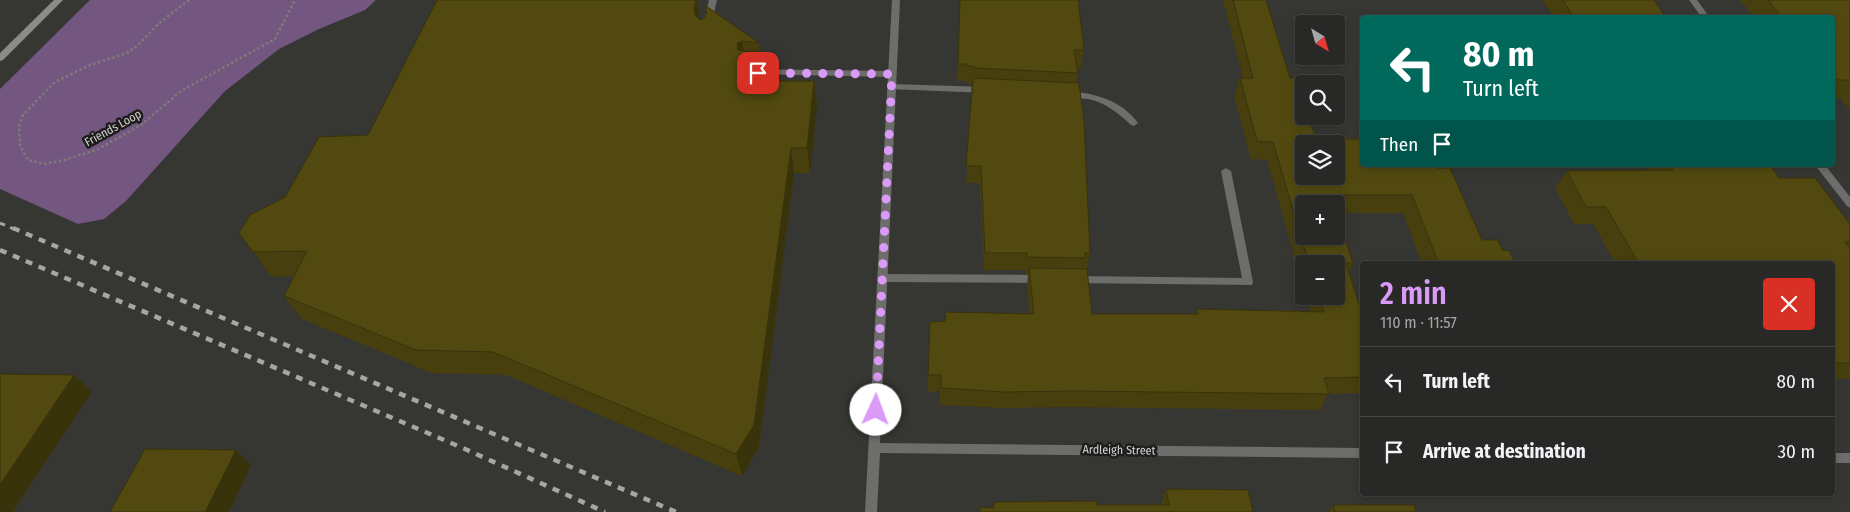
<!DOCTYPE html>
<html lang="en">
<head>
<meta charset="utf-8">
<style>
	:root { --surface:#282826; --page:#343432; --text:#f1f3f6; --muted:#a5a6a7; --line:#444443; --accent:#da9af7 }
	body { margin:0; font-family:"Fira Sans Condensed",sans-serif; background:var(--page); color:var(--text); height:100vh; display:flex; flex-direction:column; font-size:19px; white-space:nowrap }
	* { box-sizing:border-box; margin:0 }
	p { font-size:16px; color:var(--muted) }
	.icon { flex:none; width:28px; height:28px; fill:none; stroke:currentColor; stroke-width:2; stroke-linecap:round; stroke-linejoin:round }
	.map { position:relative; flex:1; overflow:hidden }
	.sheet { position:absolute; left:1360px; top:261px; width:475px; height:235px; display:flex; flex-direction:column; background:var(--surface); border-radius:5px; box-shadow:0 2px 8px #0003,0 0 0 1px var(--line) }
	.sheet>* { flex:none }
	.guide { position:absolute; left:1360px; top:15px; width:475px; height:152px; border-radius:5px; box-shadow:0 2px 8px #0003,0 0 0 1px var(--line); background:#00695c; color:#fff; overflow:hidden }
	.needle { width:32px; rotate:143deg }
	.fabs { position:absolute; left:1295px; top:15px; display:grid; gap:10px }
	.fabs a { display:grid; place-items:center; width:50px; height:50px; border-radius:5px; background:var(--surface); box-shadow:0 2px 8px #0003,0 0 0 1px var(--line); font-size:25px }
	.pin { position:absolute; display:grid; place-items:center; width:42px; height:42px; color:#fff; margin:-21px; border-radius:10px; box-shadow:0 2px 8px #0006 }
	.me { position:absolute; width:55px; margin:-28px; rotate:2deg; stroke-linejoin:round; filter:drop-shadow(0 0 4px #0008) }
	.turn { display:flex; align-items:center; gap:18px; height:105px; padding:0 20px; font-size:22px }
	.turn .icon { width:65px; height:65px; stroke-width:2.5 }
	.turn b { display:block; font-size:35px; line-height:42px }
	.then { display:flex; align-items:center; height:48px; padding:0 20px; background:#0003; gap:10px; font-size:19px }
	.round { display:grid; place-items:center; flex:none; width:52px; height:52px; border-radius:5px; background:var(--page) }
	.headline { display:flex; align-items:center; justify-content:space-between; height:85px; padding:0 20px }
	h1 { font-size:30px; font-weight:600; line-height:38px; color:var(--accent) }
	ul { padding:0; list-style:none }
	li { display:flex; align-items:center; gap:15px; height:70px; padding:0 20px; border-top:1px solid var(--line) }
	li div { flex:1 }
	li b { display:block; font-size:19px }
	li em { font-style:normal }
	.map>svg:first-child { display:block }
</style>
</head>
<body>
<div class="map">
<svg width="1850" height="512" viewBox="0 0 1850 512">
	<rect width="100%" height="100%" fill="#363633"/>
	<!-- forest -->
	<polygon fill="#745781" points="90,0 376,0 365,10 319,29 279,49 225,91 126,201 104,219 78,224 0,189 0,89"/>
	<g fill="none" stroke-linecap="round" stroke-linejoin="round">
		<!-- path -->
		<polyline stroke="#7c7c7a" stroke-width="2.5" stroke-dasharray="2.5 2.5" stroke-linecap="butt" points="189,0 158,24 137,46 127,53 90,65 55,82 23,115 19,126 20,146 28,160 44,164 64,160 96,150 141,125 181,91 275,39 295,0"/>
		<!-- lane -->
		<g fill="#6d6d6b" fill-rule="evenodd">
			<polygon points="709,0 717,0 712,21 708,24 704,21"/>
			<polygon points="749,69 892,71 896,74 892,77 746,74 746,70"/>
			<polygon points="892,84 986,87 990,90 986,93 889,89 888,87"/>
			<path d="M1067,91C1095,93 1121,100 1138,123L1134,126L1131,125C1118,113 1105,102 1088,99C1080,98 1072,98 1064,96L1063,94L1064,92Z"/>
			<polygon points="1226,168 1231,171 1253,282 1252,285 1072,283 1071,280 1072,277 1076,276 1242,278 1221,171"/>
			<polygon points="882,274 1041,275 1045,276 1046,279 1045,282 1041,283 882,282 878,281 877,278 878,275"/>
		</g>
		<!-- street -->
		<g fill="#6d6d6b" fill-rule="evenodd">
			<polygon points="892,0 900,0 880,443 1362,448 1362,458 880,453 877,512 865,512"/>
			<polygon points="1689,0 1697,0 1710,18 1702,18"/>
			<polygon points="1815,165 1825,165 1850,197 1850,208 1847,206"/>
			<rect x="1832" y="453" width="18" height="10"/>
		</g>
		<!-- secondary -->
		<polygon fill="#8b8b89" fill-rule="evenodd" points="54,0 63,0 3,60 0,61 0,53"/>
		<!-- rail-far1 -->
		<polyline stroke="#a7a6a4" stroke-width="3" stroke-dasharray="5.5 5.5" stroke-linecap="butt" points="0,223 16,230"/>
		<!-- rail -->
		<g stroke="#a7a6a4" stroke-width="4.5" stroke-dasharray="7 7" stroke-linecap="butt">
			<polyline points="13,228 676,512"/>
			<polyline points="0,250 465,449 605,512"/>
		</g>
	</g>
	<!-- wall -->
	<g fill="#473f0e" fill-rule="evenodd">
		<path d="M960,0L1084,50L1081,68H1077L1078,73L1076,83L1090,253L1087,269L1092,314H1196L1197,309L1310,311L1306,296H1336V264H1304V289L1267,160L1251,159L1234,96L1240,78H1243L1223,0H1266L1290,78L1316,139L1437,168L1482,240L1503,251L1515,264H1422L1403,213H1336L1353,263L1349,271L1362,314V393L1328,394L1320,410L1071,407L1003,408L940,405V391L928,392V375L945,321L1030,314L1027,285L1028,274H1025V270H984L980,183H966L972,84L967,83L966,81H957ZM1304,204H1336V236Z"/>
		<polygon points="1543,0 1654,0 1666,18 1554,18"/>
		<polygon points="1740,0 1850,0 1850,110 1840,98 1832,98 1832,18 1755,18"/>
		<polygon points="701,19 759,43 762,68 761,68 762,78 760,81 814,81 817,106 810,173 794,173 759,447 742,476 506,375 432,373 302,319 284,296 294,276 272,277 239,233 285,197 368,135"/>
		<polygon points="1645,165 1770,165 1779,178 1850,224 1850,379 1832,379 1832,264 1616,264 1593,224 1574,224 1555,188 1567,171 1649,170"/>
		<polygon points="1166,489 1253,512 979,512 980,507 993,508 994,502 1097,505 1161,505"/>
		<polygon points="1333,505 1416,512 1328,512"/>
	</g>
	<!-- shaded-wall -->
	<g fill="#39330b">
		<polygon points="696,0 697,0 701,23 695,15 694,7"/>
		<polygon points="742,41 746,66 741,68 737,43"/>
		<polygon points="758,53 762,78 745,106 740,81"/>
		<polygon points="814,81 817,106 810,173 807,148"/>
		<polygon points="791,148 794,173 759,447 742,476 736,454"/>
		<polygon points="74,375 92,391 13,512 0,512 0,485"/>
		<polygon points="236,450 251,465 229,512 205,512"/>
	</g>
	<!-- building -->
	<g fill="#524910" stroke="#39330b" fill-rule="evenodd">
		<polygon points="437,0 696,0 694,7 695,15 700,20 706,17 706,6 759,43 742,41 737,43 738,50 758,53 740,81 814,81 807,148 791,148 754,425 736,454 493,352 416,350 284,296 307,251 253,252 239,233 250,215 285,197 319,137 368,135"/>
		<polygon points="960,0 1078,0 1084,50 1074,50 1078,73 974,68 974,66 967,66 967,64 958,64"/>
		<path d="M1233,0H1266L1290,78H1295L1304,103V116H1308L1316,139H1362V165H1436L1437,168H1450L1482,240H1498L1503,251L1509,250L1515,264H1439L1412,195H1330L1333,204H1304V236H1336V213L1353,263H1346L1362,314V377L1324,378L1329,394L1075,391L1005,392L941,388V375H928L930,322L945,321L946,312L1034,314L1029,268L1087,269L1092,314H1198L1197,309L1324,312L1319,296H1336V264H1309L1273,142L1257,141L1240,78H1253ZM1304,144H1336V176H1304Z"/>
		<polygon points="1563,0 1654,0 1666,18 1574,18"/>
		<polygon points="1768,0 1850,0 1850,80 1838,80 1832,75 1832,18 1783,18"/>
		<polygon points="973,78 1079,83 1084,122 1090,253 1085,253 1085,258 1027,257 1027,253 985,253 981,166 966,166"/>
		<polygon points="1669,165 1770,165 1779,178 1815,178 1850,224 1850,242 1845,242 1850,249 1850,363 1832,363 1832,264 1639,264 1606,207 1586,207 1567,171 1673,170"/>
		<polygon points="0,374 74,375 0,485"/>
		<polygon points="145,449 236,450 205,512 110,512"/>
		<polygon points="1166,489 1248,490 1253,512 980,512 980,507 994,508 994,502 1097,501 1097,505 1169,505"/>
		<polygon points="1333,505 1414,505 1416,512 1335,512"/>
	</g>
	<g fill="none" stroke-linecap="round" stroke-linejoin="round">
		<!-- route -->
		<polyline stroke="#da9af7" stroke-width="9" stroke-dasharray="0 16.2" points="758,73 892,74 876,410"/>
	</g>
	<g text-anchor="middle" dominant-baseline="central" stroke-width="5" stroke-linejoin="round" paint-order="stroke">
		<!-- street labels -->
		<g font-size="12" fill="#d3d2d1" stroke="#1d1d1c">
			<text transform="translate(113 128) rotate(-29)">Friends Loop</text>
			<text transform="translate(1119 450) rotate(1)">Ardleigh Street</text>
		</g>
	</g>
</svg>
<div class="fabs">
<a><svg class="needle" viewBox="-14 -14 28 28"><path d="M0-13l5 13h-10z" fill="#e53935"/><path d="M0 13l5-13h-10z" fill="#a5a6a7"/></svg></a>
<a><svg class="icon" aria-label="search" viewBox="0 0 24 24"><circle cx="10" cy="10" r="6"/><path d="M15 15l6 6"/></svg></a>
<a><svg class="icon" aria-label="layers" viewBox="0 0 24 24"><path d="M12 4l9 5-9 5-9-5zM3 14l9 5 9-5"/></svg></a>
<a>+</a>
<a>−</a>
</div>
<div class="pin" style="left:758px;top:73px;background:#d93025"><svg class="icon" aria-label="arrive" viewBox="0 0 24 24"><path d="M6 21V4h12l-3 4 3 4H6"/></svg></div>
<svg class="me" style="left:876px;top:410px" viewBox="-20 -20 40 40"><circle r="19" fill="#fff"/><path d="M0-13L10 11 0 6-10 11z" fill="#da9af7"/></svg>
<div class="guide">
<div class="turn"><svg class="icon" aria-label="left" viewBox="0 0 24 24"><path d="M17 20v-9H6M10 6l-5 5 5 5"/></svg><div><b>80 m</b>Turn left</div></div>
<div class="then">Then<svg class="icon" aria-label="arrive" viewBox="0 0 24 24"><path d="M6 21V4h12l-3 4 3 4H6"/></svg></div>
</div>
<section class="sheet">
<div class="headline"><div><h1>2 min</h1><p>110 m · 11:57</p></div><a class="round" style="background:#d93025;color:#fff"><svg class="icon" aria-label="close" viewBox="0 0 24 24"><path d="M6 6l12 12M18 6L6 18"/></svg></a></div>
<ul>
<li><svg class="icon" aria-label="left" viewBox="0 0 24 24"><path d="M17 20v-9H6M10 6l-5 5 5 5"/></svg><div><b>Turn left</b></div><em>80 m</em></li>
<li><svg class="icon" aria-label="arrive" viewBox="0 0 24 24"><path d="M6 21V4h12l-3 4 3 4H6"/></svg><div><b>Arrive at destination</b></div><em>30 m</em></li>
</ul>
</section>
</div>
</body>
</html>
